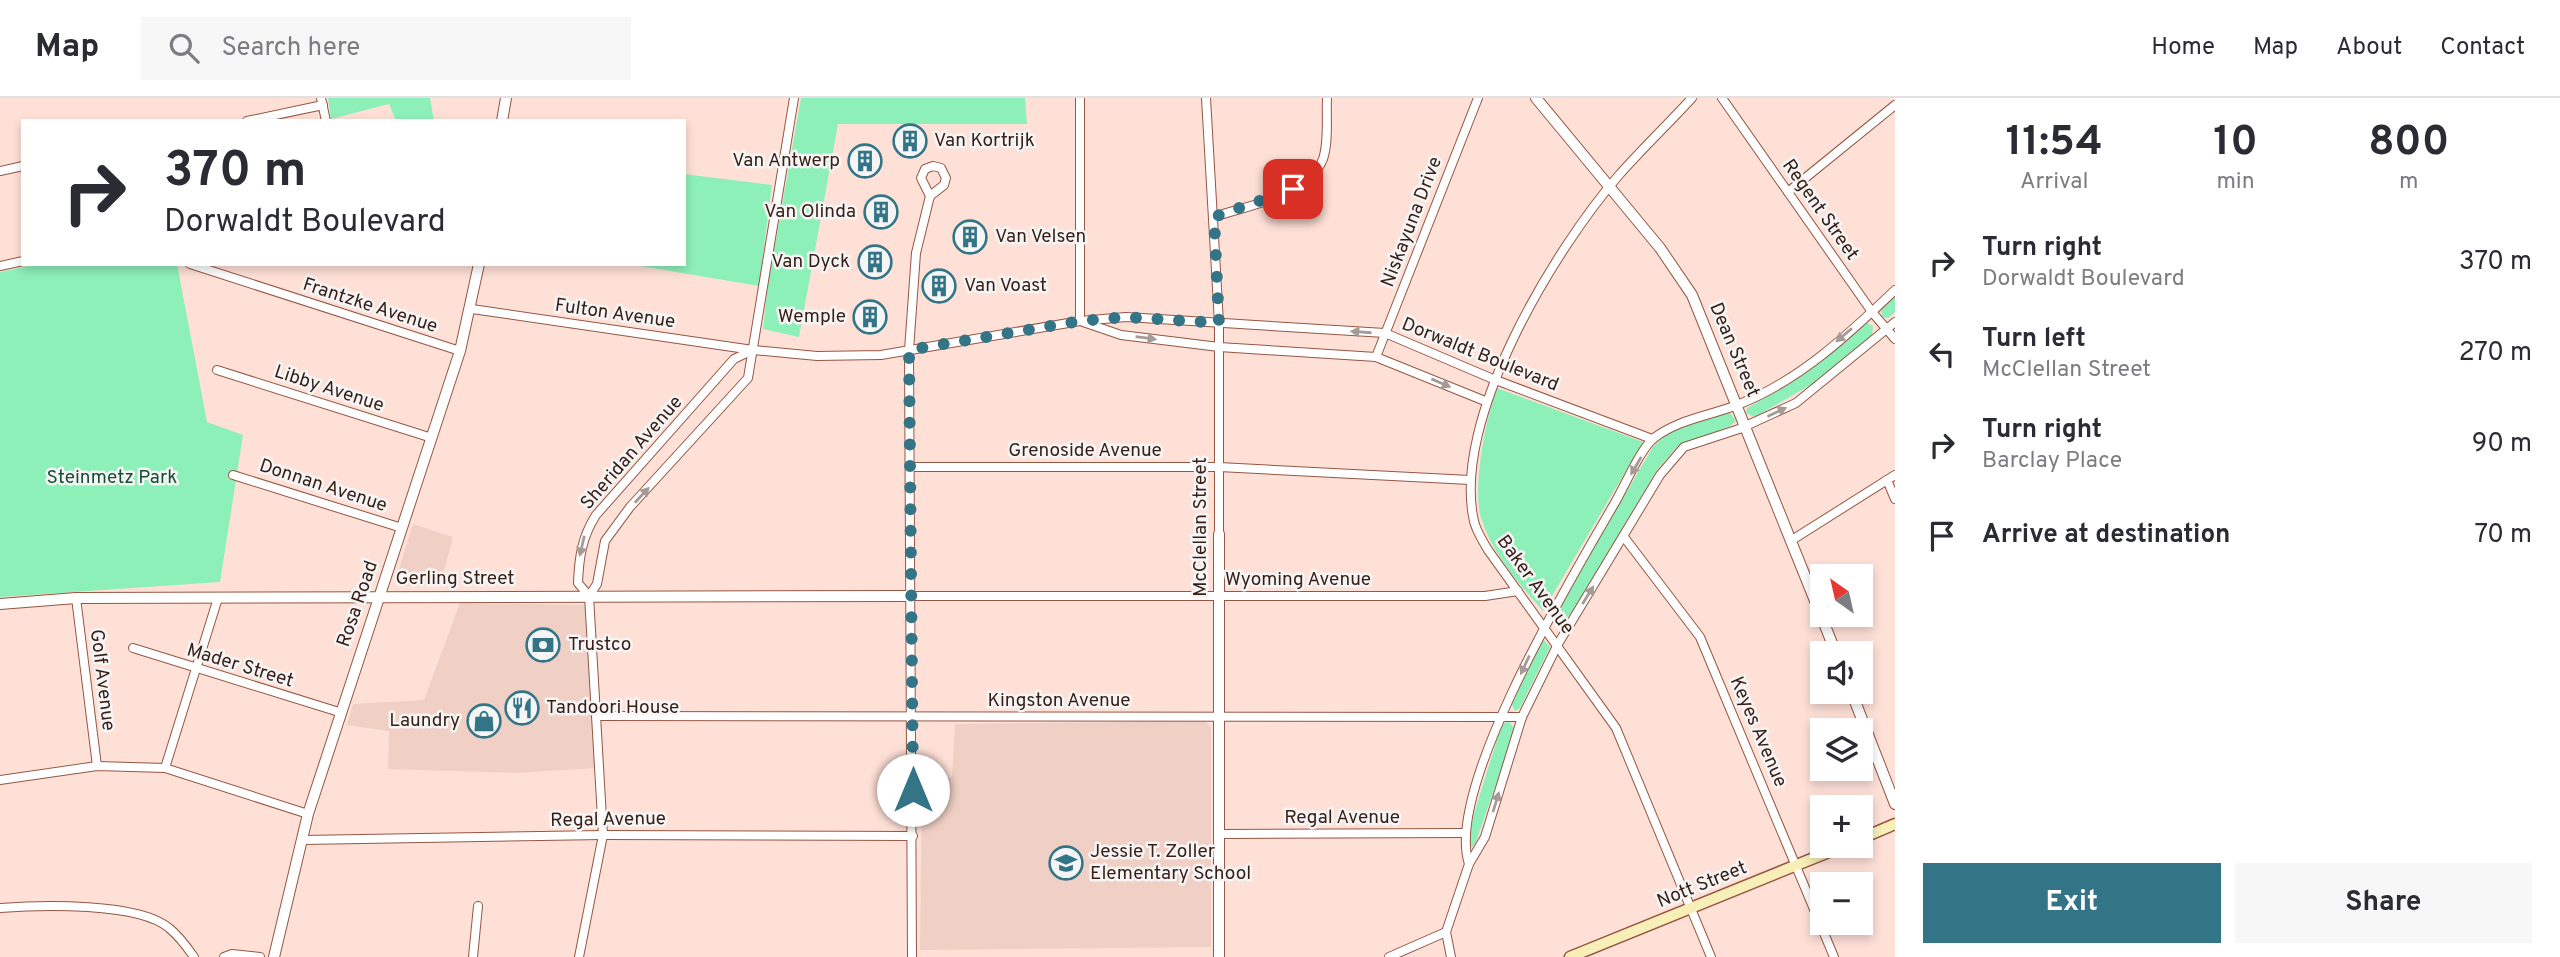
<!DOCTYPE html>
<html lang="en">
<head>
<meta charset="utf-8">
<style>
	:root { --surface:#fff; --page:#f7f7f7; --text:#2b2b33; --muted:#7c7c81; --line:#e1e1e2; --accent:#337587 }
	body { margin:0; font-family:Overpass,sans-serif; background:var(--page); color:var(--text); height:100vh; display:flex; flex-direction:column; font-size:26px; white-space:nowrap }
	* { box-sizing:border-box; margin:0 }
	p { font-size:23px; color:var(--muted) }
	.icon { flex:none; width:38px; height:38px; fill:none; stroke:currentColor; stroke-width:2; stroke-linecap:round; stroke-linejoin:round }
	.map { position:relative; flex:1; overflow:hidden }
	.sheet { display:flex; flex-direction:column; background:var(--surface); width:665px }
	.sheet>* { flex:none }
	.top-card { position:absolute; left:21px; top:21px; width:665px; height:147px; border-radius:0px; box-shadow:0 4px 10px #0003; background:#fff; color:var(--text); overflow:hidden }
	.needle { width:46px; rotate:326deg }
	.controls { position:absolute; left:1810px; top:466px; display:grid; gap:14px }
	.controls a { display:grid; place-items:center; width:63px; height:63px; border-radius:0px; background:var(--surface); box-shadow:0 4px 10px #0003; font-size:35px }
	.pin { position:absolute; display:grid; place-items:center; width:60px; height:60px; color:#fff; margin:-30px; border-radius:14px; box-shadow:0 4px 10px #0006 }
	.me { position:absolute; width:77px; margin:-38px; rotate:0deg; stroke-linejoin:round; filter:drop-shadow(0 0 5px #0008) }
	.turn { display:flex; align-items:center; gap:24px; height:147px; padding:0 28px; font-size:32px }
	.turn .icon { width:91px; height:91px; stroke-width:2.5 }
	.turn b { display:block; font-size:49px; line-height:60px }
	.eta { display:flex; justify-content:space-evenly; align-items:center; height:119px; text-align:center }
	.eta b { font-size:42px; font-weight:700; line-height:49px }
	.primary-button { display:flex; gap:14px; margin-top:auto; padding:14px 28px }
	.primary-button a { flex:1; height:80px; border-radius:0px; background:var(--accent); color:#fff; font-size:28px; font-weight:700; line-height:80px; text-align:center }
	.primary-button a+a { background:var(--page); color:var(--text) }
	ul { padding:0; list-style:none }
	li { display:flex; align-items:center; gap:21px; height:91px; padding:0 28px }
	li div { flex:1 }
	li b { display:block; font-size:26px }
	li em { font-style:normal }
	header { display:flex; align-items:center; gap:42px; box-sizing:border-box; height:98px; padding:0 35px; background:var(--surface); border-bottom:2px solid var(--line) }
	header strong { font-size:33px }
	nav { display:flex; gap:38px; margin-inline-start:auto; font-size:24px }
	.search { width:490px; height:63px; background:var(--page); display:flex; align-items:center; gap:18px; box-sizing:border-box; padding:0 24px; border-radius:0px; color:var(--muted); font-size:26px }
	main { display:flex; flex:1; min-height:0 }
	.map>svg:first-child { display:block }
</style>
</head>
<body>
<header>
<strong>Map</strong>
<div class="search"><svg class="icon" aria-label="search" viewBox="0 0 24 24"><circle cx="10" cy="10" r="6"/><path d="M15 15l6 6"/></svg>Search here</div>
<nav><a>Home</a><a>Map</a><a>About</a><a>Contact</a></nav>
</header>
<main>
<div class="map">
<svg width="1895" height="859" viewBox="0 0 1895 859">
	<rect width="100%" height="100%" fill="#fee0d7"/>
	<!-- built -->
	<g fill="#f0cfc5">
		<polygon points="413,426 453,439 440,488 399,488 395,484"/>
		<polygon points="460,505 585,507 596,670 515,675 388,671 389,633 347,627 353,606 424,602"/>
		<polygon points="1205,623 1211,630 1211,849 920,852 922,681 952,679 955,626"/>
	</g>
	<!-- green -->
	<g fill="#8ef0b9">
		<polygon points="328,0 430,0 434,23 396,23 389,6 331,21"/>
		<polygon points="801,0 1025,0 1027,26 838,26 799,239 763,231 768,187"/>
		<polygon points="684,76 772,87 759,188 629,166 684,166"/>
		<polygon points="37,166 177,166 207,324 243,337 220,484 0,499 0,174"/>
		<polygon points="1895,197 1895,214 1888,220 1883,219 1880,211"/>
		<polygon points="1865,224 1873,228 1872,238 1819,282 1755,319 1746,315 1747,310 1789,286"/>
		<path d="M1497,290L1643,344L1543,513C1520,487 1493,456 1482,423C1471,394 1486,318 1497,290Z"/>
		<path d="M1730,315L1736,323L1730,328L1676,350L1657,372L1576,508L1562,527L1554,524L1553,518L1653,349C1670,330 1705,318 1730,315Z"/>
		<polygon points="1544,542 1550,549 1520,610 1515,613 1511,605 1540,544"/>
		<polygon points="1509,624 1515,631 1476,744 1472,749 1468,748 1473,719 1500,632 1504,625"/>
	</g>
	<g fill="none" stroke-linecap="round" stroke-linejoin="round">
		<defs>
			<g id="minor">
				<polyline points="321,0 326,23"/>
				<polyline points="1206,0 1219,225 1219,436"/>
				<path d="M1692,0C1668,26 1642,51 1619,77C1554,152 1451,322 1474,423C1476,433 1483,443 1488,452L1616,630L1711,859"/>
				<polyline points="1722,0 1872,214 1895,241"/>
				<polyline points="247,23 323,7"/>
				<polygon points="933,68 941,70 946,80 944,87 930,98 921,80 925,71"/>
				<polyline points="0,73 23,68"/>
				<polyline points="1788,94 1895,7"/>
				<path d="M1214,119C1248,107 1308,99 1323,61C1329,44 1326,18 1327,0"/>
				<polyline points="190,166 460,253"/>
				<polyline points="0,168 23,163"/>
				<polyline points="472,211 753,252 817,258 881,257 1080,223 1126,219 1385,235 1493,281 1652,341"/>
				<polyline points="1080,223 1080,0"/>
				<polyline points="1083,224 1121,237 1219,249 1376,259 1485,303"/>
				<polyline points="1376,259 1478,0"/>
				<polyline points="217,272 432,340"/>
				<polyline points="911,369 1219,369 1470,382"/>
				<polyline points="233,377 402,430"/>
				<polyline points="1887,382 1895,401"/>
				<polyline points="1624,439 1700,539 1834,859"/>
				<polyline points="1792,442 1895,377"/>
				<path d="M589,498L578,485C579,459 582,439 596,417L734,261L753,252"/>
				<polyline points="910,498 1485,498 1518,493"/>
				<polyline points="76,500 97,668"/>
				<polyline points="133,550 339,614"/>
				<polyline points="597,618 1522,619"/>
				<polyline points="165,670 218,500"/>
				<polyline points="0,682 97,668 165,670 308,716"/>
				<polyline points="1220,736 1464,735"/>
				<polyline points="303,742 603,737 913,738"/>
				<path d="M1469,766C1444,691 1573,477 1613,408C1623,392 1640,351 1654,340C1679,321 1709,318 1737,307C1798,284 1849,236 1895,192"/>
				<path d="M0,810C40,807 138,804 169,830C179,838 187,849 194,859"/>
				<polyline points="224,859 232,856 260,859"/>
				<polyline points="473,859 478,808"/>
				<polyline points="579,859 603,737 589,498 597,486 605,443 630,409 748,280 794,0"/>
				<polyline points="912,859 909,252 916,155 930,98"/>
				<polyline points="1389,859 1446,834"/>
				<polyline points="1451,859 1446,834 1469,766 1485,739 1522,619 1558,546 1660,377 1684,349 1739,331 1796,305 1895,224"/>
			</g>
			<g id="tertiary">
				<polyline points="1536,0 1660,150 1692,197 1836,555"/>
				<polyline points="502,23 506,0"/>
				<polyline points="1219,436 1219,859"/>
				<polyline points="0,506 76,500 910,498"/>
				<polyline points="1851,593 1895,706"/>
				<polyline points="274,859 308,716 460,253 479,166"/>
			</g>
			<g id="secondary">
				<polyline points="1860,741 1895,726"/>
				<polyline points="1570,859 1846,747"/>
			</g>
		</defs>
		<!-- minor casing -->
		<use href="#minor" stroke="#955643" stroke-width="10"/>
		<!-- tertiary casing -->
		<use href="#tertiary" stroke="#955643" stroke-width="12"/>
		<!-- secondary casing -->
		<use href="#secondary" stroke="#955643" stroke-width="13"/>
		<!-- minor -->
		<use href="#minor" stroke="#fff" stroke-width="8"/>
		<!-- tertiary -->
		<use href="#tertiary" stroke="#fff" stroke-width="10"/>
		<!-- secondary -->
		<use href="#secondary" stroke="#f8efb8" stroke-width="10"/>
	</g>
	<!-- one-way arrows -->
	<defs><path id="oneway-solid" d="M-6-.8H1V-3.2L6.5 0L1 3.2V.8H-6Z" transform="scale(1.75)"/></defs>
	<g fill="#a59a96">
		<use href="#oneway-solid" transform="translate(1361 234) rotate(-176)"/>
		<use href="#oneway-solid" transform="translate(1844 237) rotate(140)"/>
		<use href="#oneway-solid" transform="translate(1146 240) rotate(7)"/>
		<use href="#oneway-solid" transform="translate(1441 285) rotate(23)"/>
		<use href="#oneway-solid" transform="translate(1777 314) rotate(-25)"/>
		<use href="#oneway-solid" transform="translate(1636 368) rotate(120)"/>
		<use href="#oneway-solid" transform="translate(642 397) rotate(-47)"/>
		<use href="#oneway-solid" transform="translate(582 448) rotate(103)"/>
		<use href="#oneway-solid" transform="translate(1588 497) rotate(-58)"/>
		<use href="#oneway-solid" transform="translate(1525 567) rotate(115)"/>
		<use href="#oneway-solid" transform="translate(1496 704) rotate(-73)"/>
	</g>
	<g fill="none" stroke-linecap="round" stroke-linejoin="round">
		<!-- route -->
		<polyline stroke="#337587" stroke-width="12" stroke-dasharray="0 21.6" points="913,692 909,252 1080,223 1126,219 1219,225 1214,119 1293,91"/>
	</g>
	<!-- icons -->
	<defs>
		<symbol id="building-ring" viewBox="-11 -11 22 22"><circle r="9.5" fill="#f5f5f5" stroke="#337587" stroke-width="1.5"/><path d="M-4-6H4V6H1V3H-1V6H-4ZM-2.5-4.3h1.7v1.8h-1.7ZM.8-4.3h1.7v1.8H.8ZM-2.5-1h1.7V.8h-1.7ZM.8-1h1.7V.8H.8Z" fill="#337587"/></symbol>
		<symbol id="bank-ring" viewBox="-11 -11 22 22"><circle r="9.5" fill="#f5f5f5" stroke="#337587" stroke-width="1.5"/><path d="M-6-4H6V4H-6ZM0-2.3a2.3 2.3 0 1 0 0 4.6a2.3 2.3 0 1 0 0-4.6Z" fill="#337587"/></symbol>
		<symbol id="restaurant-ring" viewBox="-11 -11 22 22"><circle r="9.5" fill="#f5f5f5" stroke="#337587" stroke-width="1.5"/><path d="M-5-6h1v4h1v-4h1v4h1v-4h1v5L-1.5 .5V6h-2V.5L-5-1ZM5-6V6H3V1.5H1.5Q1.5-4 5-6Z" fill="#337587"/></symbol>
		<symbol id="shop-ring" viewBox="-11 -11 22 22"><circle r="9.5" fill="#f5f5f5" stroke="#337587" stroke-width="1.5"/><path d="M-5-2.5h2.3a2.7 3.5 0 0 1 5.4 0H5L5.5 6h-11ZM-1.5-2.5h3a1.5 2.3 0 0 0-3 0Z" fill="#337587"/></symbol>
		<symbol id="school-ring" viewBox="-11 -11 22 22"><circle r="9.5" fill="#f5f5f5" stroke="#337587" stroke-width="1.5"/><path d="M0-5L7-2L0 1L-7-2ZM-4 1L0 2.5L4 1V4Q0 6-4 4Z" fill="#337587"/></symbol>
	</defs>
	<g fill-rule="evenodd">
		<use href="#building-ring" x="891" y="24" width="38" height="38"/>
		<use href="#building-ring" x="846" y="44" width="38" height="38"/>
		<use href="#building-ring" x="862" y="95" width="38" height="38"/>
		<use href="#building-ring" x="951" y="120" width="38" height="38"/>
		<use href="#building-ring" x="856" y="145" width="38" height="38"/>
		<use href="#building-ring" x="920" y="169" width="38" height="38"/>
		<use href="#building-ring" x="851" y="200" width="38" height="38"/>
		<use href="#bank-ring" x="524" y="528" width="38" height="38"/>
		<use href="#restaurant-ring" x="503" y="591" width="38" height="38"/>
		<use href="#shop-ring" x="465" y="604" width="38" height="38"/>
		<use href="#school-ring" x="1047" y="746" width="38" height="38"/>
	</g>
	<g text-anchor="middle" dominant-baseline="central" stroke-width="5" stroke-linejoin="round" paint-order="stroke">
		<!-- poi labels -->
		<g font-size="19" fill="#381e15" stroke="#f5f5f5" text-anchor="start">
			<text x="934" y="43">Van Kortrijk</text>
			<text x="840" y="63" text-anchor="end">Van Antwerp</text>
			<text x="856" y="114" text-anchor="end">Van Olinda</text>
			<text x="995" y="139">Van Velsen</text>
			<text x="850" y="164" text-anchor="end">Van Dyck</text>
			<text x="964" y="188">Van Voast</text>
			<text x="846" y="219" text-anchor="end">Wemple</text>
			<text x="568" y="547">Trustco</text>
			<text x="546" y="610">Tandoori House</text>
			<text x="460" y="623" text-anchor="end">Laundry</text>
			<text x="1090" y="754">Jessie T. Zoller<tspan x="1090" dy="22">Elementary School</tspan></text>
		</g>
		<!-- street labels -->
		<g font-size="19" fill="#381e15" stroke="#f5f5f5">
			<text transform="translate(1820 112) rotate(55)">Regent Street</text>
			<text transform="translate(1412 124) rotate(-69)">Niskayuna Drive</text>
			<text transform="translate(370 208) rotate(18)">Frantzke Avenue</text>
			<text transform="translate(615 216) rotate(8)">Fulton Avenue</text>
			<text transform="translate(1734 252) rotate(67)">Dean Street</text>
			<text transform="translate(1480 257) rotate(22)">Dorwaldt Boulevard</text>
			<text transform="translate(329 291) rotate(18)">Libby Avenue</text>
			<text x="1085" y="353">Grenoside Avenue</text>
			<text transform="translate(632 355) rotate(-49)">Sheridan Avenue</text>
			<text transform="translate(323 388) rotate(18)">Donnan Avenue</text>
			<text transform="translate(1201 429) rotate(-90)">McClellan Street</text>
			<text x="455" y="481">Gerling Street</text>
			<text x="1298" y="482">Wyoming Avenue</text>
			<text transform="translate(1535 487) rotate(54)">Baker Avenue</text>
			<text transform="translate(358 506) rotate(-71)">Rosa Road</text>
			<text transform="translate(240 568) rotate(17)">Mader Street</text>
			<text transform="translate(102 582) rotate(83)">Golf Avenue</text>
			<text x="1059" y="603">Kingston Avenue</text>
			<text transform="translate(1758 634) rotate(67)">Keyes Avenue</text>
			<text x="1342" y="720">Regal Avenue</text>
			<text transform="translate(608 722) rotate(-1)">Regal Avenue</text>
			<text transform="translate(1702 787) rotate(-22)">Nott Street</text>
		</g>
		<!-- park labels -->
		<g font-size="19" fill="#164e33" stroke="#f5f5f5">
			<text x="112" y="380">Steinmetz Park</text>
		</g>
	</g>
</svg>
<div class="controls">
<a><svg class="needle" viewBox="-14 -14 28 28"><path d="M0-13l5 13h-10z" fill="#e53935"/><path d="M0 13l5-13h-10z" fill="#7c7c81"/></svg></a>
<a><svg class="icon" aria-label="sound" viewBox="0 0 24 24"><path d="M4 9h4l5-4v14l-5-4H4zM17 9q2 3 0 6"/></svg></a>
<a><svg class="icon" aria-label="layers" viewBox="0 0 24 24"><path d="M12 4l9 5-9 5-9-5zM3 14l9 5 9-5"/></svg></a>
<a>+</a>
<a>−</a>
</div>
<div class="pin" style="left:1293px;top:91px;background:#d93025"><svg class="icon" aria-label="arrive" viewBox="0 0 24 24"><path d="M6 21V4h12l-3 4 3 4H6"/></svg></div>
<svg class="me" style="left:913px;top:692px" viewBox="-20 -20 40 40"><circle r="19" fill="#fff"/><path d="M0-13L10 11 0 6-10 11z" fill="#337587"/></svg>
<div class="top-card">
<div class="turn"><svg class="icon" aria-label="right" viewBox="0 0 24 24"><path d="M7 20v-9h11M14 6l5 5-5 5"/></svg><div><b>370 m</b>Dorwaldt Boulevard</div></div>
</div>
</div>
<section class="sheet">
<div class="eta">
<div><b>11:54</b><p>Arrival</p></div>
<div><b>10</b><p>min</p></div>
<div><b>800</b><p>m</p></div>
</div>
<ul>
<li><svg class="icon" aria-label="right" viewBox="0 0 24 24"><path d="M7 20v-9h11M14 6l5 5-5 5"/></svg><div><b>Turn right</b><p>Dorwaldt Boulevard</p></div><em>370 m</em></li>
<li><svg class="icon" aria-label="left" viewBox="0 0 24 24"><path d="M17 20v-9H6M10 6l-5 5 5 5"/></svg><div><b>Turn left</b><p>McClellan Street</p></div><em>270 m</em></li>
<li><svg class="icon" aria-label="right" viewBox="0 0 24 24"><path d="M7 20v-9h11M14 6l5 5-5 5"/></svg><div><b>Turn right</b><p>Barclay Place</p></div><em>90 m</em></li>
<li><svg class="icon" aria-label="arrive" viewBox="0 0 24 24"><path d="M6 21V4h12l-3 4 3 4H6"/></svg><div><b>Arrive at destination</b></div><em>70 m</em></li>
</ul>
<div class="primary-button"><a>Exit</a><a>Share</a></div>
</section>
</main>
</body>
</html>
